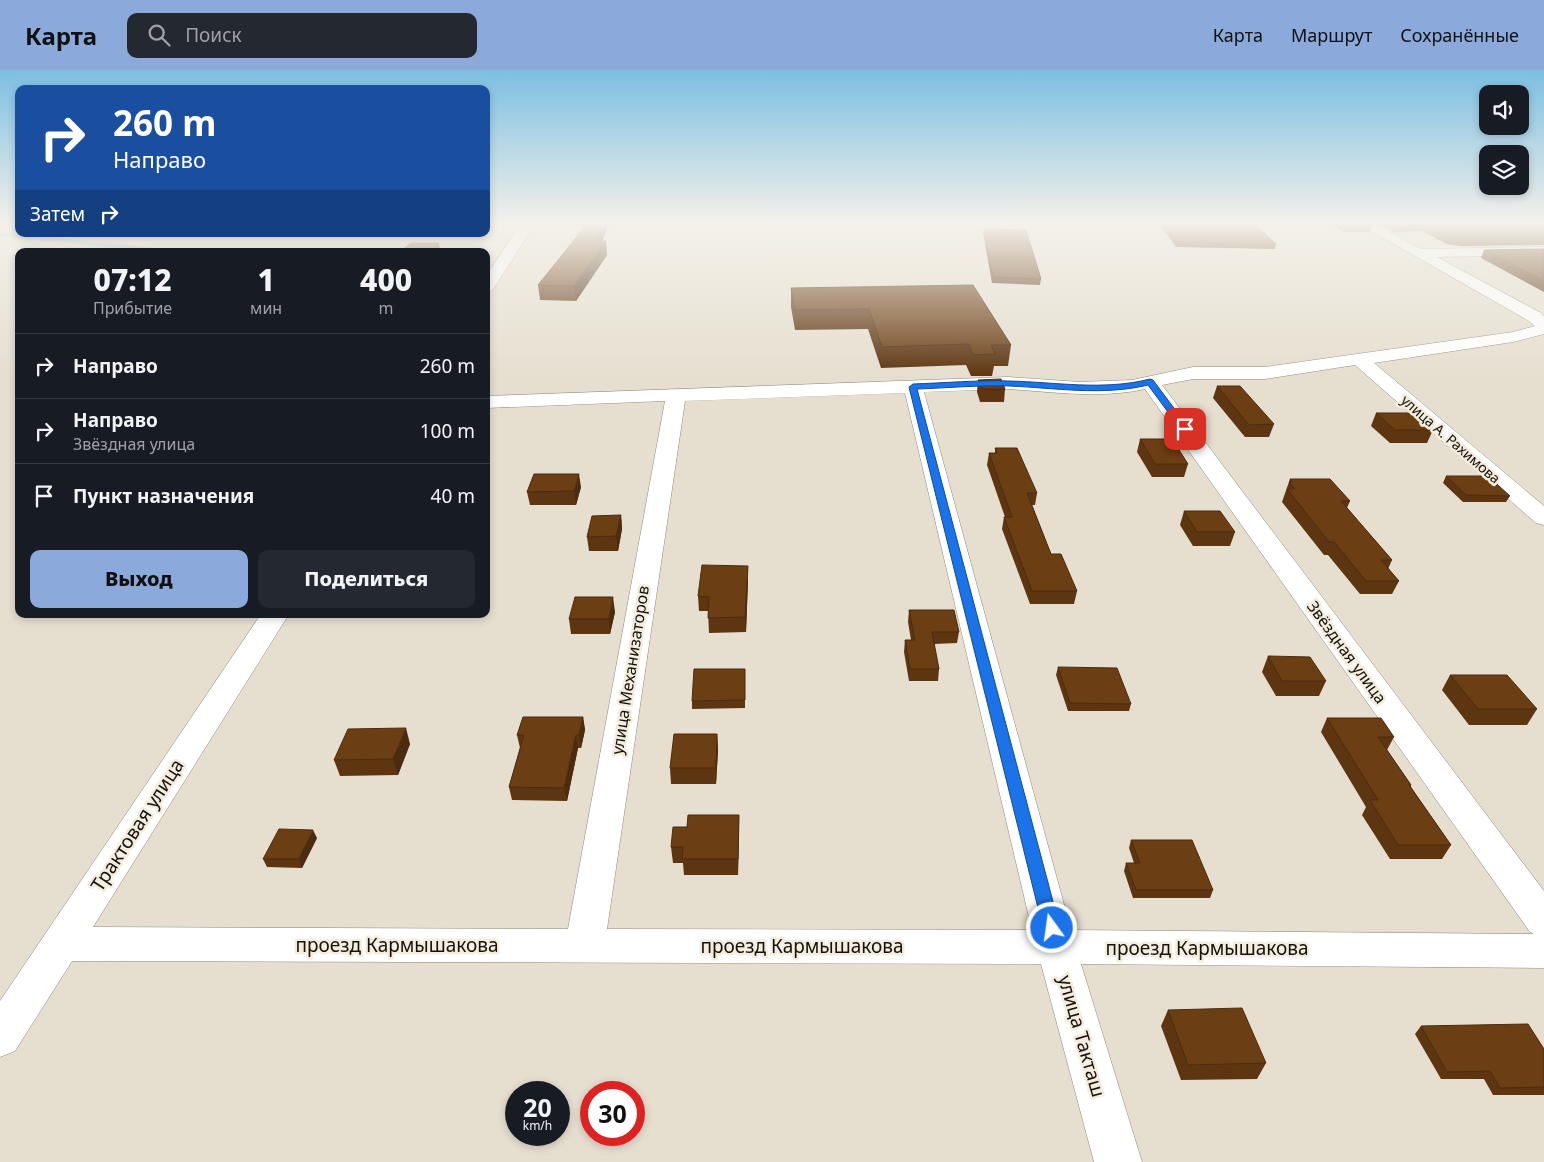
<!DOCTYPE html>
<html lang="ru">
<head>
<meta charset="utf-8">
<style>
	:root { --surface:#171b24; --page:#242831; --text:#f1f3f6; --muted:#9ea1a6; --line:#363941; --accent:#8ba9db }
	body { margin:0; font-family:"Noto Sans",sans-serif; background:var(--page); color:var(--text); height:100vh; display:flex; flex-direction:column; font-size:19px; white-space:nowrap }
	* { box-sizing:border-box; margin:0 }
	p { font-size:16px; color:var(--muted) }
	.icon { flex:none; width:28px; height:28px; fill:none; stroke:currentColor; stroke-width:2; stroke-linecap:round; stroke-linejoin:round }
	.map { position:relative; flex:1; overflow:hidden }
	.panel { position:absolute; left:15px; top:178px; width:475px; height:370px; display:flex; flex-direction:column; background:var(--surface); border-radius:10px; box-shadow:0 2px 8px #0003 }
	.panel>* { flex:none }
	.hud { position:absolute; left:15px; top:15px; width:475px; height:152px; border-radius:10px; box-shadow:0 2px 8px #0003; background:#1a4fa0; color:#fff; overflow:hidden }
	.fabs { position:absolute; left:1479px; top:15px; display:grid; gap:10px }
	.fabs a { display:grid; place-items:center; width:50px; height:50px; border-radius:10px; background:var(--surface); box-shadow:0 2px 8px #0003; font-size:25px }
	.speed { position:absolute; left:505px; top:1011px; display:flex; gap:10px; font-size:25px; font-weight:700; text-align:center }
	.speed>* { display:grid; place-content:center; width:65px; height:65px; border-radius:50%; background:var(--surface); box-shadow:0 2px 8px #0003; line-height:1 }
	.speed small { font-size:12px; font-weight:400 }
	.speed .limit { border:8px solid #d22; background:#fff; color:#111 }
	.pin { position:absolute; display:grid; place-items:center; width:42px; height:42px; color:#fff; margin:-21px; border-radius:10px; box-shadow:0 2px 8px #0006 }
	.me { position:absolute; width:55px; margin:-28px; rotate:346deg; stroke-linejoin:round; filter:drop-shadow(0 0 4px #0008) }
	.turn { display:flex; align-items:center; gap:18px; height:105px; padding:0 15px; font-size:22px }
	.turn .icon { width:65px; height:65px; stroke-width:2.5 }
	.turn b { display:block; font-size:35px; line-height:42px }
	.then { display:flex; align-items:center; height:48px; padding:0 15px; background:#0003; gap:10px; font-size:19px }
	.eta { display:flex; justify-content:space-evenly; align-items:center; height:85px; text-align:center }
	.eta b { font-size:30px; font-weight:800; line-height:35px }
	.button { display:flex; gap:10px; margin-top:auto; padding:10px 15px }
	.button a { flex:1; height:58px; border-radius:10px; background:var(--accent); color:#111; font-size:20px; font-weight:800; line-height:58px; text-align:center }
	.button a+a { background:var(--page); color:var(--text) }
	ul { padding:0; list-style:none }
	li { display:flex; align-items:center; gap:15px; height:65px; padding:0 15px; border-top:1px solid var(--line) }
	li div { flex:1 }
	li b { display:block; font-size:19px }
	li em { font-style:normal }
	header { display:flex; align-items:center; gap:30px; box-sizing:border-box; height:70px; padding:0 25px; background:var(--accent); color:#111 }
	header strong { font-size:24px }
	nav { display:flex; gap:28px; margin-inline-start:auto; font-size:18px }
	.search { width:350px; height:45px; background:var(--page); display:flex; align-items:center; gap:12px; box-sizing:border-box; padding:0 18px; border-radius:10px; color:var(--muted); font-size:19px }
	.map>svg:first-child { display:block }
</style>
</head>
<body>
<header>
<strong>Карта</strong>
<div class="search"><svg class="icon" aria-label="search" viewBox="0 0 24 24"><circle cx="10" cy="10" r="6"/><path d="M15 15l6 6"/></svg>Поиск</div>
<nav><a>Карта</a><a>Маршрут</a><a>Сохранённые</a></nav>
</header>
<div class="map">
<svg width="1544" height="1092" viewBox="0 0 1544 1092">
	<rect width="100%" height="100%" fill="#e6dfd0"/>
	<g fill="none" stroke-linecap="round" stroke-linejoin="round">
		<!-- stream -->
		<polyline stroke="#7acfda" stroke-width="4" points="0,164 165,181"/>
		<defs>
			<g id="minor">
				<polygon points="521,154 535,154 492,221 486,223 486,206"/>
				<path d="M1359,154H1376L1421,179L1544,177V185L1437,187L1541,243L1544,246V264L1513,272L1374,293L1544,436V455L1536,453L1355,295L1265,309H1193L1162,315L1544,821V898L1081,894L1142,1092H1094L1041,894L72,891L15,981L0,987V931L261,544H289L93,857L568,859L665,331L486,338V326L1008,307L1080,312L1132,310L1193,297H1265L1513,262L1535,256L1529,251ZM1008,319C1053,322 1101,329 1145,319L1530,862L1534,864L1071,860L924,322ZM905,323L1032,860L607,859L685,331Z"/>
			</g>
		</defs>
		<!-- minor casing -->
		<use href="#minor" stroke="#8f897b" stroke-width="1"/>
		<!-- minor -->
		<use href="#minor" fill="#fff" fill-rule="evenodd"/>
	</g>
	<!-- wall -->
	<g fill="#5d3511">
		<polygon points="609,154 602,171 607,185 576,231 540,230 538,215"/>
		<polygon points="1159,154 1254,154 1276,174 1275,179 1176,177"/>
		<polygon points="1329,154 1372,154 1369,162 1344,162"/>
		<polygon points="1379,154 1544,154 1544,175 1460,176 1447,174 1422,161 1394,162"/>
		<polygon points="984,159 1041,209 1040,215 992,213 983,163"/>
		<polygon points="1544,179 1544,222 1481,188 1484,180"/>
		<polygon points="791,218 1011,275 1008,296 994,296 992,306 971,306 966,295 881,298 868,259 795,260 791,237"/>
		<polygon points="978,310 1005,319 1004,332 980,332 977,322"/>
		<polygon points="1217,316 1274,354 1269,367 1245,367 1213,328"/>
		<polygon points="1376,343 1433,360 1427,373 1390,373 1371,356"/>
		<polygon points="1140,369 1188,394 1184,407 1152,407 1137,382"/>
		<polygon points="995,378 1037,423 1035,435 1032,435 1051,484 1077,521 1074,534 1030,534 1002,459 1004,447 1005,447 987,395 989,383 995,383"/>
		<polygon points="1446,406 1510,426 1506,432 1463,432 1443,413"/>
		<polygon points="1290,409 1350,431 1347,438 1392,490 1388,499 1399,511 1392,524 1360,524 1328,485 1324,485 1282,432"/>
		<polygon points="581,417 576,435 530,435 527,422"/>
		<polygon points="1184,441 1235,462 1230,476 1193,476 1180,455"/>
		<polygon points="621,445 622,459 618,481 589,481 587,467"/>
		<polygon points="748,510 746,562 709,563 708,541 699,541 698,526"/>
		<polygon points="909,540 959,562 957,573 934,574 939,599 938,611 909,611 904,582 905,570 911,570 908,552"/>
		<polygon points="615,542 610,564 571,564 569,549"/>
		<polygon points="1268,586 1326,611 1319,626 1276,626 1262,602"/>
		<polygon points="1058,597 1131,634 1129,641 1068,641 1056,605"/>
		<polygon points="745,599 745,638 692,639 692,631"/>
		<polygon points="1450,605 1537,639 1527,655 1469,655 1442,620"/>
		<polygon points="583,647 585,660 581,678 578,678 567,731 512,730 509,717 520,678 517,665"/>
		<polygon points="1327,648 1394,667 1387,680 1411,715 1411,717 1451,775 1442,789 1390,789 1362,745 1366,737 1321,662"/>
		<polygon points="717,664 718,680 716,714 671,714 670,698"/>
		<polygon points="410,674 398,705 340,706 334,690"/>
		<polygon points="739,745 738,805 684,805 683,793 673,793 671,777 687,757"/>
		<polygon points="317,768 302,798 267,797 263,789"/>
		<polygon points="1131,770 1213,820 1210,828 1133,828 1124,801 1126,793 1134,793 1129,778"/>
		<polygon points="1168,940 1266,993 1257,1009 1181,1010 1161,956"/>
		<polygon points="1421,956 1544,979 1544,1025 1493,1025 1484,1009 1441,1009 1415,964"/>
	</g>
	<!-- shaded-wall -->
	<g fill="#4c2b0e">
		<polygon points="602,154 609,154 597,184 606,171 607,185 576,231 574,216"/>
		<polygon points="439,173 440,181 430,181"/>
		<polygon points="579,404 581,417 576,435 574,421"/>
		<polygon points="621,445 622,459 618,481 616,466"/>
		<polygon points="748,496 748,510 746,562 745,547"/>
		<polygon points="613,527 615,542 610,564 609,549"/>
		<polygon points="583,647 585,660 581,678 579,665"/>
		<polygon points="406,658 410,674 398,705 393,689"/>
		<polygon points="717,664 718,680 716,714 716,698"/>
		<polygon points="576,665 578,678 567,731 564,718"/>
		<polygon points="739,745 739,761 738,805 738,789"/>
		<polygon points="313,760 317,768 302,798 299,789"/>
	</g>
	<!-- building -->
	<g fill="#6c3e14" stroke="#4c2b0e">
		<polygon points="587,154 602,154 595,171 606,171 574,216 538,215"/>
		<polygon points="1164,154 1254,154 1276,174 1177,172"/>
		<polygon points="1346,154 1372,154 1347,155"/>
		<polygon points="1426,154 1544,154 1544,167 1463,168 1450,166"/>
		<polygon points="984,159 1026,160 1041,209 993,207"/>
		<polygon points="411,173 439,173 430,181 401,181"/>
		<polygon points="1544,179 1544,211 1484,180"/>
		<polygon points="973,215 1011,275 991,275 995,284 973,285 969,274 882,277 869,239 795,240 791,218"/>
		<polygon points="1001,309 1005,319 982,319 978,310"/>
		<polygon points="1217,316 1240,316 1274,354 1249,355"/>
		<polygon points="1376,343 1412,343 1433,360 1395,360"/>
		<polygon points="1140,369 1172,369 1188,394 1155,394"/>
		<polygon points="995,378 1017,378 1037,423 1027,423 1051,484 1061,484 1077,521 1032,521 1004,447 1012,447 989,383 997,383"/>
		<polygon points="534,404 579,404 574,421 527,422"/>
		<polygon points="1446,406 1488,406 1510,426 1466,425"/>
		<polygon points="1290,409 1330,409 1350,431 1341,431 1392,490 1381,490 1399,511 1366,511 1334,472 1329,472 1287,419 1295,419 1289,412 1292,412"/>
		<polygon points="1184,441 1220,441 1235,462 1197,462"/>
		<polygon points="621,445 616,466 587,467 592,446"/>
		<polygon points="702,495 748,496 745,547 708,548 709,527 698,526"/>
		<polygon points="575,527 613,527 609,549 569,549"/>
		<polygon points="909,540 954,540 959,562 932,562 939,599 910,599 905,570 915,570"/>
		<polygon points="1268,586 1310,587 1326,611 1282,611"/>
		<polygon points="1058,597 1117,598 1131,634 1070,633"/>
		<polygon points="694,599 745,599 745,630 692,631"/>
		<polygon points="1450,605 1507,605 1537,639 1478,639"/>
		<polygon points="523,647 583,647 579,665 576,665 564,718 509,717 524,665 517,665"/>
		<polygon points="1327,648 1381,648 1394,667 1378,667 1411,715 1409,715 1451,775 1398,775 1370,730 1378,730"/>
		<polygon points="406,658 393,689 334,690 348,659"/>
		<polygon points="674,664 717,664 716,698 670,698"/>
		<polygon points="688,745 739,745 738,789 682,789 683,777 671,777 673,757 687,757"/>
		<polygon points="279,759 313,760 299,789 263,789"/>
		<polygon points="1131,770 1192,770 1213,820 1136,820 1126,793 1140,793"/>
		<polygon points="1242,938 1266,993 1188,995 1168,940"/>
		<polygon points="1528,954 1544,979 1544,1017 1500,1018 1490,1001 1447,1002 1421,956"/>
	</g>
	<!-- sky -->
	<linearGradient id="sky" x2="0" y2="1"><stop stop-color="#7cbfe2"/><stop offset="0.5" stop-color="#f4f1ea"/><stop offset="1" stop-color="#f4f1ea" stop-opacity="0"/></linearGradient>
	<rect width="1544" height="307" fill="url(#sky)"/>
	<!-- route -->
	<path fill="#1a73e8" stroke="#114b97" d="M1150,309L1153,310L1188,357V361H1182L1148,315C1103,326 1055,318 1010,316C979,315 948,318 917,319L1060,858L1057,862L1052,864L1046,862L1043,858L909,317L913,314C944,313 977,310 1009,311C1056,312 1103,321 1150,309Z"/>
	<g text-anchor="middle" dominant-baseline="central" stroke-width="5" stroke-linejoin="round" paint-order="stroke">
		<!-- far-street labels -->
		<g font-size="14" fill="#15120d" stroke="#f4ecdd">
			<text transform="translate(1451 369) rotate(41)">улица А. Рахимова</text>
		</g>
		<!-- street labels -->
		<g font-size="16" fill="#15120d" stroke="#f4ecdd">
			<text transform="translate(1347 582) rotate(54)">Звёздная улица</text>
			<text transform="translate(630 600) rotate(-81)">улица Механизаторов</text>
		</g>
		<!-- near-street labels -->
		<g font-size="19" fill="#15120d" stroke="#f4ecdd">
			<text transform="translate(137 755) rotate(-57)">Трактовая улица</text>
			<text x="397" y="875">проезд Кармышакова</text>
			<text x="802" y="876">проезд Кармышакова</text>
			<text x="1207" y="878">проезд Кармышакова</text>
			<text transform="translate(1082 966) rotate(74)">улица Такташ</text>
		</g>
	</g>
</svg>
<div class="fabs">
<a><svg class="icon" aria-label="sound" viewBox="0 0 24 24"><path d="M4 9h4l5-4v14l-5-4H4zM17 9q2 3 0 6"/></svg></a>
<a><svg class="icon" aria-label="layers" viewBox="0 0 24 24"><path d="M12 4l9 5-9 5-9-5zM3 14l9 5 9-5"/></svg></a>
</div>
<div class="speed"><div>20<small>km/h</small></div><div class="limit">30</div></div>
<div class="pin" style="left:1185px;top:359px;background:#d93025"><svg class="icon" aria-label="arrive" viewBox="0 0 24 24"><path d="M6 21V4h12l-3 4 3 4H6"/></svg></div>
<svg class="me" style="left:1052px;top:858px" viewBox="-20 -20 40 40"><circle r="17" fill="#1a73e8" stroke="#fff" stroke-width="3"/><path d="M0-11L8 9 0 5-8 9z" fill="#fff"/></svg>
<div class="hud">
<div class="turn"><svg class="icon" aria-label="right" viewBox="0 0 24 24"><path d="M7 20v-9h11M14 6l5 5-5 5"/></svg><div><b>260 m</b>Направо</div></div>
<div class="then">Затем<svg class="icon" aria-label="right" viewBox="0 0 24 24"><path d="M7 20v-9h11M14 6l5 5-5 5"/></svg></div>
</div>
<section class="panel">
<div class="eta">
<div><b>07:12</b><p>Прибытие</p></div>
<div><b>1</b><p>мин</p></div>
<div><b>400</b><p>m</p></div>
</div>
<ul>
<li><svg class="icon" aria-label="right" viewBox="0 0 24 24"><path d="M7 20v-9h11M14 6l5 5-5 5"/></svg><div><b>Направо</b></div><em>260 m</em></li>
<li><svg class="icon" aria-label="right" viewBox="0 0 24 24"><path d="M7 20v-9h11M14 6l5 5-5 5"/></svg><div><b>Направо</b><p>Звёздная улица</p></div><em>100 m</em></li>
<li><svg class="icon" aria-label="arrive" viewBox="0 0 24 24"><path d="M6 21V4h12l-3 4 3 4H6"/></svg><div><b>Пункт назначения</b></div><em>40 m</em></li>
</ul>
<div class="button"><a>Выход</a><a>Поделиться</a></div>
</section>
</div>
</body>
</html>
